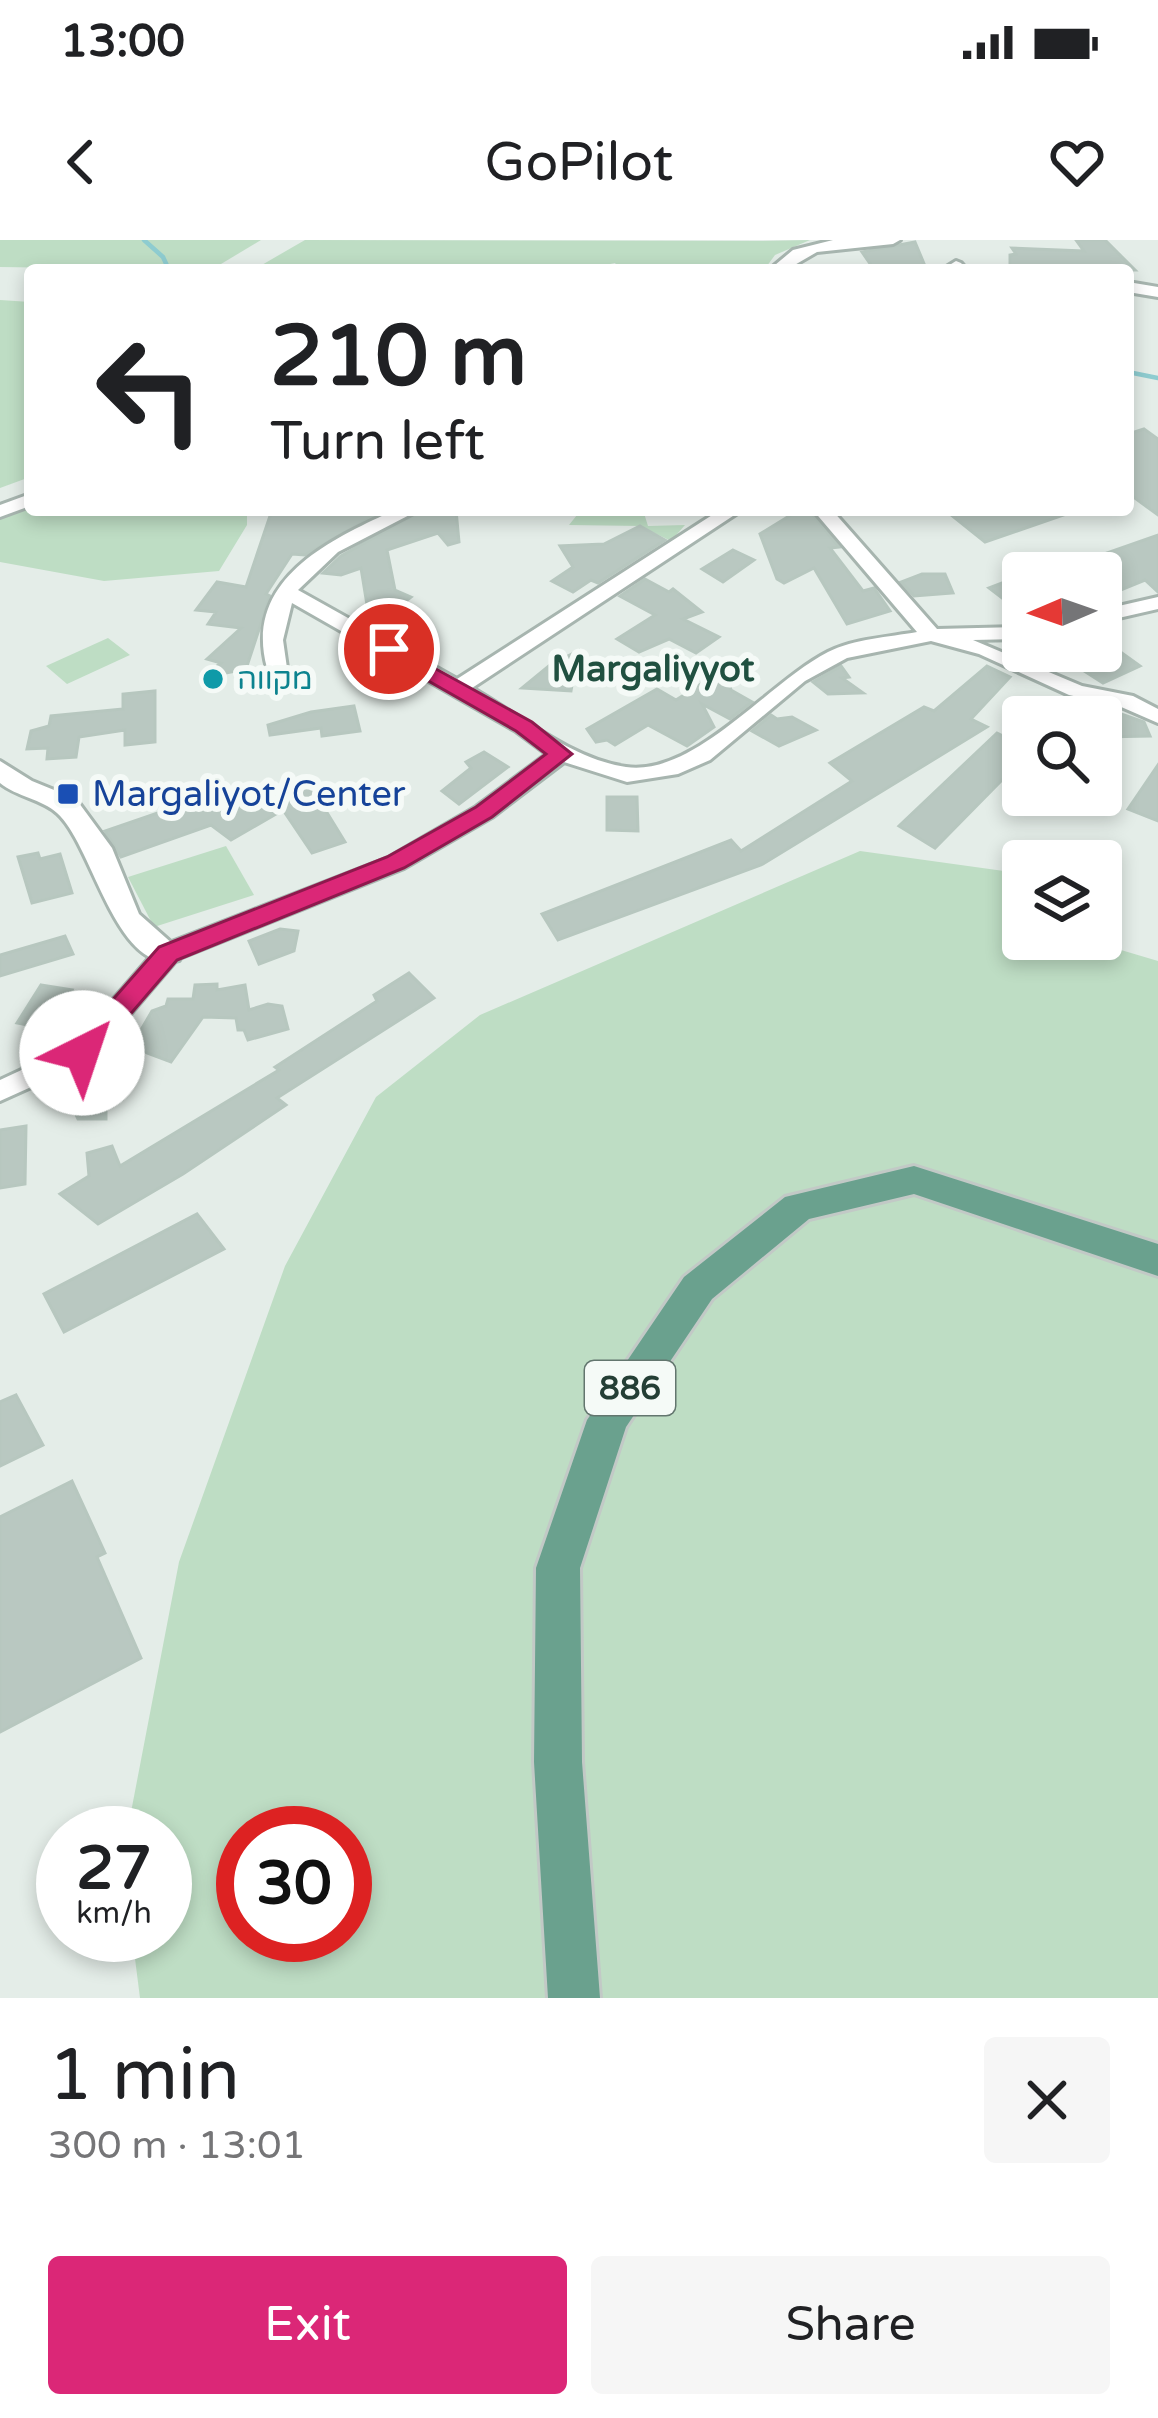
<!DOCTYPE html>
<html lang="en">
<head>
<meta charset="utf-8">
<style>
	:root { --surface:#fff; --page:#f6f6f6; --text:#202124; --muted:#757577; --accent:#db2777 }
	body { margin:0; font-family:"Varela Round","Noto Sans Hebrew",sans-serif; background:var(--page); color:var(--text); height:100vh; display:flex; flex-direction:column; font-size:45px; white-space:nowrap }
	* { box-sizing:border-box; margin:0 }
	p { font-size:39px; color:var(--muted) }
	.icon { flex:none; width:66px; height:66px; fill:none; stroke:currentColor; stroke-width:2; stroke-linecap:round; stroke-linejoin:round }
	.map { position:relative; height:1758px; overflow:hidden }
	.drawer { display:flex; flex-direction:column; background:var(--surface); flex:1 }
	.drawer>* { flex:none }
	.guide { position:absolute; left:24px; top:24px; width:1110px; height:252px; border-radius:12px; box-shadow:0 6px 18px #0003; background:#fff; color:var(--text); overflow:hidden }
	.needle { width:78px; rotate:268deg }
	.buttons { position:absolute; left:1002px; top:312px; display:grid; gap:24px }
	.buttons a { display:grid; place-items:center; width:120px; height:120px; border-radius:12px; background:var(--surface); box-shadow:0 6px 18px #0003; font-size:60px }
	.speed { position:absolute; left:36px; top:1566px; display:flex; gap:24px; font-size:60px; font-weight:700; text-align:center }
	.speed>* { display:grid; place-content:center; width:156px; height:156px; border-radius:50%; background:var(--surface); box-shadow:0 6px 18px #0003; line-height:1 }
	.speed small { font-size:30px; font-weight:400 }
	.speed .limit { border:18px solid #d22; background:#fff; color:#111 }
	.pin { position:absolute; display:grid; place-items:center; width:102px; height:102px; color:#fff; margin:-51px; border:6px solid #fff; border-radius:50%; box-shadow:0 3px 12px #0007 }
	.me { position:absolute; width:132px; margin:-66px; rotate:41deg; stroke-linejoin:round; filter:drop-shadow(0 0 9px #0008) }
	.turn { display:flex; align-items:center; gap:42px; height:252px; padding:0 48px; font-size:54px }
	.turn .icon { width:156px; height:156px; stroke-width:2.5 }
	.turn b { display:block; font-size:84px; line-height:102px }
	.round { display:grid; place-items:center; flex:none; width:126px; height:126px; border-radius:12px; background:var(--page) }
	.overview { display:flex; align-items:center; justify-content:space-between; height:204px; padding:0 48px }
	h1 { font-size:72px; font-weight:600; line-height:90px }
	.action { display:flex; gap:24px; margin-top:auto; padding:24px 48px }
	.action a { flex:1; height:138px; border-radius:12px; background:var(--accent); color:#fff; font-size:48px; font-weight:600; line-height:138px; text-align:center }
	.action a+a { background:var(--page); color:var(--text) }
	.status { display:flex; justify-content:space-between; align-items:center; height:84px; padding:0 60px; background:var(--surface); direction:ltr }
	.status svg { height:33px; fill:currentColor }
	header { display:flex; justify-content:space-between; align-items:center; height:156px; padding:0 48px; background:var(--surface); font-size:54px; font-weight:600 }
	.map>svg:first-child { display:block }
</style>
</head>
<body>
<div class="status"><b>13:00</b><svg viewBox="0 0 49 12"><path d="M0 12V9h3v3zM5 12V6h3v6zM10 12V3h3v9zM15 12V0h3v12zM26 1h20v11H26zM47 4h2v5h-2z"/></svg></div>
<header><svg class="icon" aria-label="back" viewBox="0 0 24 24"><path d="M15 5l-7 7 7 7"/></svg>GoPilot<svg class="icon" aria-label="heart" viewBox="0 0 24 24"><path d="M12 20l-8-8c-3-5 5-10 8-4 3-6 11-1 8 4z"/></svg></header>
<div class="map">
<svg width="1158" height="1758" viewBox="0 0 1158 1758">
	<rect width="100%" height="100%" fill="#e4ede8"/>
	<!-- green -->
	<g fill="#beddc4" fill-rule="evenodd">
		<polygon points="0,0 261,0 211,30 0,27"/>
		<polygon points="305,0 763,1 810,0 775,15 764,30 620,30 615,23 601,26 603,30 253,30"/>
		<polygon points="0,60 30,62 30,237 0,248"/>
		<polygon points="30,264 30,270 247,270 247,285 219,331 104,341 0,322 0,275"/>
		<polygon points="581,270 643,270 648,286 685,285 671,301 640,286 569,285"/>
		<polygon points="108,398 130,415 67,444 46,426"/>
		<polygon points="226,606 254,655 154,687 128,637"/>
		<path d="M860,611L1011,632L1023,645V699H1084L1158,721V1758H140L132,1695H165V1593H127L179,1322L285,1026L376,857L480,775ZM243,1593H345V1695H243Z"/>
	</g>
	<g fill="none" stroke-linecap="round" stroke-linejoin="round">
		<!-- stream -->
		<g stroke="#8eccd0" stroke-width="4.5">
			<polyline points="144,0 163,17 169,30"/>
			<polyline points="1128,132 1158,138"/>
		</g>
	</g>
	<!-- building -->
	<g fill="#b9c8c1" stroke="#b7c7bf" stroke-width="3">
		<polygon points="1076,0 1105,0 1135,30 1010,30 1010,15 1016,14 1012,8 1084,11"/>
		<polygon points="915,2 925,26 873,28 862,12"/>
		<polygon points="1144,189 1158,199 1158,275 1128,253 1128,194"/>
		<polygon points="272,270 384,270 305,315 292,314 266,354 270,356 246,429 201,438 221,423 207,419 241,388 208,384 216,372 196,370 217,342 246,347"/>
		<polygon points="423,270 456,270 459,302 448,305 438,293 387,310 395,350 411,357 384,378 368,371 361,328 341,335 323,333 341,316"/>
		<polygon points="799,270 809,270 839,307 830,308 863,351 874,348 890,371 847,384 814,328 784,343 777,339 760,294"/>
		<polygon points="945,270 1068,270 1069,273 985,302"/>
		<polygon points="640,286 665,300 598,343 591,340 573,352 552,341 573,327 560,306 604,304"/>
		<polygon points="1158,295 1158,352 1145,340 1101,358 1101,315"/>
		<polygon points="733,310 754,320 723,342 702,329"/>
		<polygon points="922,334 945,334 953,353 914,356 901,342"/>
		<polygon points="1023,335 1023,374 989,348"/>
		<polygon points="645,339 669,352 673,349 702,372 683,379 719,397 696,413 669,399 639,412 617,399 655,375 620,356"/>
		<polygon points="1101,398 1140,426 1103,443 1053,411 1101,411"/>
		<polygon points="578,411 571,451 522,448 550,425"/>
		<polygon points="841,426 849,437 842,438 863,453 828,454 813,442"/>
		<polygon points="987,426 1010,437 971,479 987,487 761,625 558,700 542,674 731,600 741,611 852,541 830,523 924,467 934,471"/>
		<polygon points="726,428 731,450 752,462 730,479 702,464 714,487 687,506 648,485 615,505 607,500 596,502 587,489 657,449 676,460"/>
		<polygon points="155,451 155,502 125,505 125,490 79,497 76,517 47,519 48,508 27,509 31,491 49,486 51,476 123,469 123,454"/>
		<polygon points="354,466 360,491 322,496 321,488 270,495 268,485 311,472"/>
		<polygon points="1101,467 1144,482 1150,496 1101,497"/>
		<polygon points="771,475 777,479 792,477 816,490 779,506 752,491"/>
		<polygon points="997,493 1023,506 1023,553 1002,540 935,608 899,586"/>
		<polygon points="484,512 508,527 459,564 442,551 471,528 466,522"/>
		<polygon points="1158,525 1158,581 1128,569"/>
		<polygon points="310,545 345,602 312,613 283,570 231,600 211,585 121,617 105,591 210,555 249,553 248,565"/>
		<polygon points="607,557 637,557 638,591 607,590"/>
		<polygon points="38,613 40,619 60,614 72,653 32,663 18,617"/>
		<polygon points="280,689 298,691 294,711 259,724 249,701"/>
		<polygon points="65,696 73,714 0,736 0,715"/>
		<polygon points="409,733 434,758 277,858 286,865 183,934 98,984 60,954 89,936 87,913 112,906 120,926 279,830 275,827 377,761 374,755"/>
		<polygon points="217,744 217,750 245,745 249,770 268,764 282,766 288,789 248,800 244,790 238,790 236,778 203,777 171,822 131,807 152,771 166,766 168,759 193,759 195,745"/>
		<polygon points="41,745 72,750 49,789 17,783"/>
		<polygon points="107,823 121,850 106,863 106,879 78,879 60,841"/>
		<polygon points="26,886 25,944 0,948 0,890"/>
		<polygon points="197,974 224,1009 64,1092 44,1054"/>
		<polygon points="16,1155 43,1205 0,1226 0,1162"/>
		<polygon points="72,1241 105,1313 97,1317 141,1418 0,1492 0,1277"/>
	</g>
	<g fill="none" stroke-linecap="round" stroke-linejoin="round">
		<defs>
			<g id="minor">
				<polygon points="833,0 900,0 893,4 817,12 786,30 769,30 793,10"/>
				<polygon points="956,21 961,23 967,30 951,30 948,26"/>
				<polygon points="1128,42 1158,47 1158,57 1128,52"/>
				<polygon points="30,254 30,266 0,277 0,265"/>
				<path d="M395,270H419L338,312L298,350L457,439L720,270H742L472,448C520,475 571,519 626,527C694,537 769,442 828,412C854,399 889,397 917,392L813,270H832L937,389L1023,387V399L973,400L1082,446L1133,456L1158,469V483L1119,466L1069,455L979,414L931,401L847,418L805,441L710,520L678,534L627,542L564,522L492,577L404,628L177,719L91,820L0,861V840L73,806L159,707L388,618L476,567L547,514L516,491L292,363L283,400L287,428L277,434L267,428C243,340 329,300 395,270Z"/>
				<polygon points="1158,357 1158,369 1101,382 1101,370"/>
			</g>
			<path id="tertiary" d="M0,521L32,541L76,559L112,608L139,674L183,713L179,720C116,738 93,604 57,573C42,559 17,557 0,543Z"/>
			<polygon id="primary" points="914,926 1158,1004 1158,1036 914,954 809,979 712,1059 626,1187 580,1328 582,1522 600,1758 548,1758 534,1522 536,1328 587,1180 684,1037 785,957"/>
		</defs>
		<!-- minor casing -->
		<use href="#minor" stroke="#a7b5af" stroke-width="6"/>
		<!-- tertiary casing -->
		<use href="#tertiary" stroke="#a7b5af" stroke-width="6"/>
		<!-- primary casing -->
		<use href="#primary" stroke="#c2c9c6" stroke-width="6"/>
		<!-- minor -->
		<use href="#minor" fill="#fff" fill-rule="evenodd"/>
		<!-- tertiary -->
		<use href="#tertiary" fill="#fff" fill-rule="evenodd"/>
		<!-- primary -->
		<use href="#primary" fill="#6aa18e" fill-rule="evenodd"/>
	</g>
	<!-- route -->
	<polygon fill="#db2777" stroke="#8e194d" stroke-width="3" points="389,403 532,482 572,514 492,577 404,628 177,720 91,820 72,820 68,813 72,806 159,707 387,617 476,567 546,514 516,491 381,414 378,409"/>
	<!-- markers -->
	<circle fill="#0f9aa8" stroke="#f5faf7" stroke-width="4.5" cx="213" cy="439" r="12"/>
	<rect fill="#1a4fb4" stroke="#f5faf7" stroke-width="4.5" x="56" y="542" width="24" height="24" rx="6"/>
	<g text-anchor="middle" dominant-baseline="central" stroke-width="12" stroke-linejoin="round" paint-order="stroke">
		<!-- far-culture labels -->
		<g font-size="30" fill="#0d838f" stroke="#f5faf7" text-anchor="start">
			<text x="237" y="439">מקווה</text>
		</g>
		<!-- shield labels -->
		<rect fill="#f5faf7" stroke="#63766f" stroke-width="3" x="585" y="1121" width="90" height="54" rx="9"/>
		<g font-size="33" font-weight="bold" fill="#243e35">
			<text x="630" y="1148">886</text>
		</g>
		<!-- far-quarter labels -->
		<g font-size="36" font-weight="bold" fill="#205040" stroke="#f5faf7">
			<text x="653" y="429">Margaliyyot</text>
		</g>
		<!-- transit labels -->
		<g font-size="36" fill="#164399" stroke="#f5faf7" text-anchor="start">
			<text x="92" y="554">Margaliyot/Center</text>
		</g>
	</g>
</svg>
<div class="buttons">
<a><svg class="needle" viewBox="-14 -14 28 28"><path d="M0-13l5 13h-10z" fill="#e53935"/><path d="M0 13l5-13h-10z" fill="#757577"/></svg></a>
<a><svg class="icon" aria-label="search" viewBox="0 0 24 24"><circle cx="10" cy="10" r="6"/><path d="M15 15l6 6"/></svg></a>
<a><svg class="icon" aria-label="layers" viewBox="0 0 24 24"><path d="M12 4l9 5-9 5-9-5zM3 14l9 5 9-5"/></svg></a>
</div>
<div class="speed"><div>27<small>km/h</small></div><div class="limit">30</div></div>
<div class="pin" style="left:389px;top:409px;background:#d93025"><svg class="icon" aria-label="arrive" viewBox="0 0 24 24"><path d="M6 21V4h12l-3 4 3 4H6"/></svg></div>
<svg class="me" style="left:82px;top:813px" viewBox="-20 -20 40 40"><circle r="19" fill="#fff"/><path d="M0-13L10 11 0 6-10 11z" fill="#db2777"/></svg>
<div class="guide">
<div class="turn"><svg class="icon" aria-label="left" viewBox="0 0 24 24"><path d="M17 20v-9H6M10 6l-5 5 5 5"/></svg><div><b>210 m</b>Turn left</div></div>
</div>
</div>
<section class="drawer">
<div class="overview"><div><h1>1 min</h1><p>300 m · 13:01</p></div><a class="round"><svg class="icon" aria-label="close" viewBox="0 0 24 24"><path d="M6 6l12 12M18 6L6 18"/></svg></a></div>
<div class="action"><a>Exit</a><a>Share</a></div>
</section>
</body>
</html>
